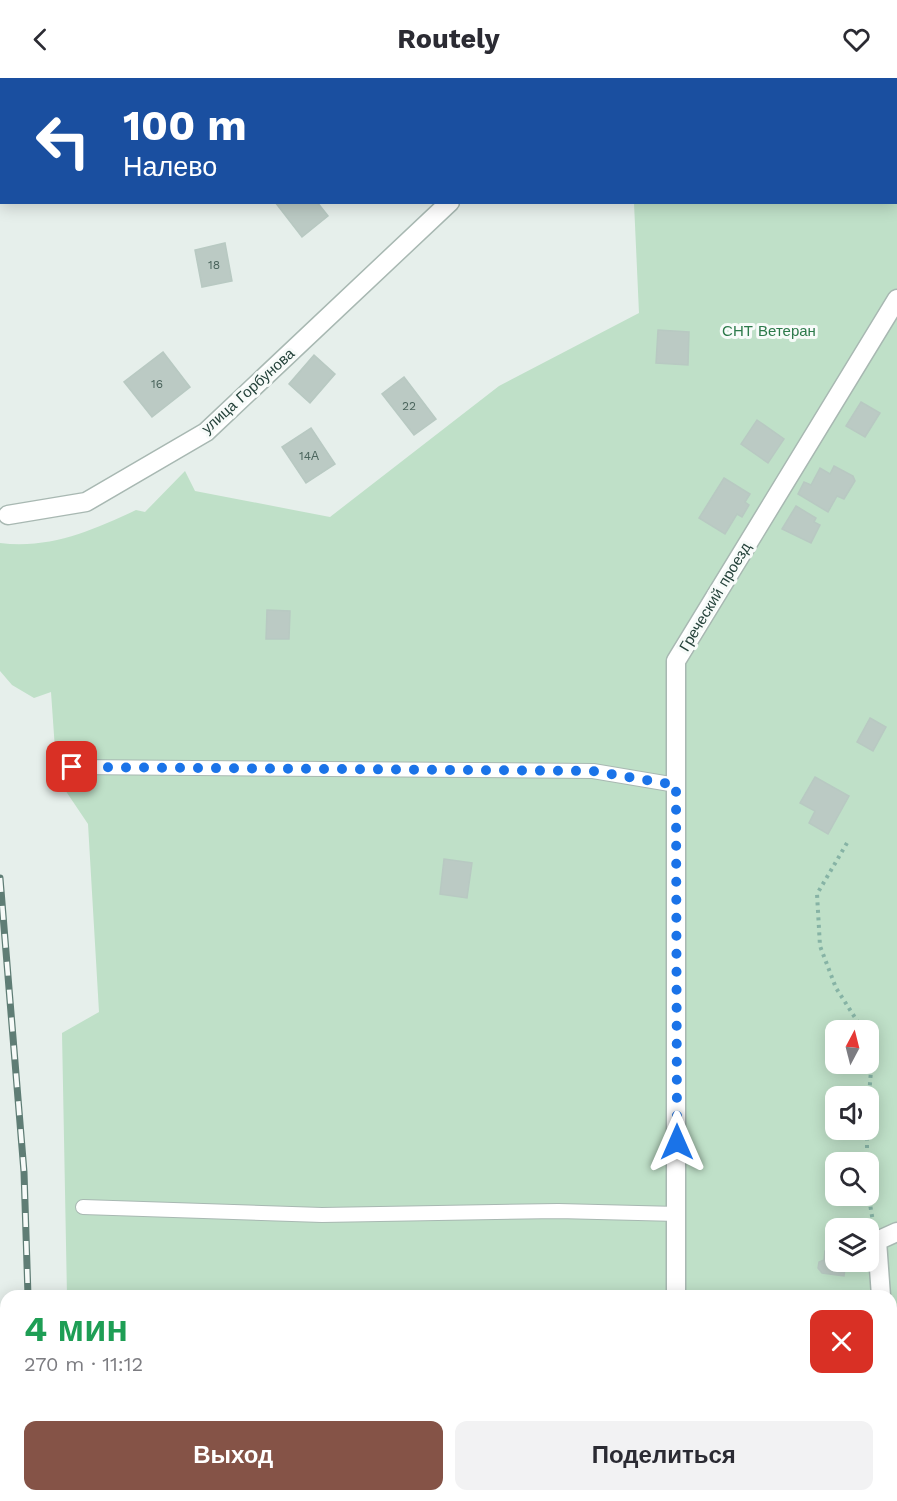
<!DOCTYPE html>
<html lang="ru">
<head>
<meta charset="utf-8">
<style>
	:root { --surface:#fff; --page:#f2f2f3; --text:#2b2b33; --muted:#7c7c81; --accent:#855347 }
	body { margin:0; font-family:"Work Sans",sans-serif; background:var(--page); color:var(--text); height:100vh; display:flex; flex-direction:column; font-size:22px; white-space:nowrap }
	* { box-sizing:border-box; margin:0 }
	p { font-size:20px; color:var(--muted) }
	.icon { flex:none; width:33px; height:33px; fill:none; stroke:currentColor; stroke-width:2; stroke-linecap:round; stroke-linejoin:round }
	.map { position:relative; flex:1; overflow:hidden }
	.sheet { position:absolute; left:0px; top:1212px; width:897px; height:212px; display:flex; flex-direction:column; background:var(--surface); border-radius:18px 18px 0 0; box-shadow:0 3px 15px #0003 }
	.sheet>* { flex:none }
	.top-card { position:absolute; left:0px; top:0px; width:897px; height:126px; box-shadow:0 3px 15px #0003; background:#1a4fa0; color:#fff; overflow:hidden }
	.needle { width:39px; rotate:7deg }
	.buttons { position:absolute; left:825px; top:942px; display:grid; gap:12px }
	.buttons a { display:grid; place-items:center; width:54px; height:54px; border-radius:12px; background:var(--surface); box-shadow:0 3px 15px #0003; font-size:30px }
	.pin { position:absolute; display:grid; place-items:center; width:51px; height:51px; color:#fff; margin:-26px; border-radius:12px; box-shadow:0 3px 9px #0006 }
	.me { position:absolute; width:66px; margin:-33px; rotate:0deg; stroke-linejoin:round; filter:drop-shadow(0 0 4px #0008) }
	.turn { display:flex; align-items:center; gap:21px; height:126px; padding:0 24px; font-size:27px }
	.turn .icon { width:78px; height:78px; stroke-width:2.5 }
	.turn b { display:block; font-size:42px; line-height:51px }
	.round { display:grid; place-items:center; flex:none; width:63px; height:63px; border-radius:12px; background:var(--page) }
	.head { display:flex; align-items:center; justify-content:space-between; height:102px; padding:0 24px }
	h1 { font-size:36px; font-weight:700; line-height:45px; color:#1e9e55 }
	.cta { display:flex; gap:12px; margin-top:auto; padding:12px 24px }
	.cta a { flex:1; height:69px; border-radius:12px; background:var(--accent); color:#fff; font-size:24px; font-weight:700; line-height:69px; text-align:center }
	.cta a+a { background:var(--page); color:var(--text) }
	header { display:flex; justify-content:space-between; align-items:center; height:78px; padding:0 24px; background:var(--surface); font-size:27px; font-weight:700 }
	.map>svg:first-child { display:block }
</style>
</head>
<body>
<header><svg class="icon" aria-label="back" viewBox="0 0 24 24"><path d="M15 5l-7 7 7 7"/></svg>Routely<svg class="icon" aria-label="heart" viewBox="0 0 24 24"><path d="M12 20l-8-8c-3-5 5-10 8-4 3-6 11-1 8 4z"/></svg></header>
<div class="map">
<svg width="897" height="1423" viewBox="0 0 897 1423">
	<rect width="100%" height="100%" fill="#e6efeb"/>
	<!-- green -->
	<g fill="#bfe0c8" fill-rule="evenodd">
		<polygon points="0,0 134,0 135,1 2,2 1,38"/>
		<path d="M628,0H897V1423H603V1418H891V1218H67L62,955L99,934L88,746L57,700L51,614L34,620L12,607L0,593V465C50,471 91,453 136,432L145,434L185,393L195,413L330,439L499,308L639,235L634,125L896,124V2ZM836,952H868V986H836ZM836,1018H868V1052H836ZM836,1084H868V1118H836ZM836,1150H868V1184H836Z"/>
		<polygon points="64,1418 174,1418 134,1423 64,1423"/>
	</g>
	<!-- building -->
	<g fill="#bbcac4" stroke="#b8c9c2" stroke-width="1.5">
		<polygon points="160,0 203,0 203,2 161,2"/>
		<polygon points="275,124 317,124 328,138 302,159"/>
		<polygon points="225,165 232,203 202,209 195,172"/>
		<polygon points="658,252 689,254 688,287 656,285"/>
		<polygon points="163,274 190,309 152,339 124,304"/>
		<polygon points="314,277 335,296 310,325 289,306"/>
		<polygon points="404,299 436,341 414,357 382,316"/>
		<polygon points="861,324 880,335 865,359 846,348"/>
		<polygon points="757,342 784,361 768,385 741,366"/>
		<polygon points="311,350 335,386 306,405 282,369"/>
		<polygon points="834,388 853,398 855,403 844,421 837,418 828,434 798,416 804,404 811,407 820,390 830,396"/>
		<polygon points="724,400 750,416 745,424 749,427 742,439 737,436 725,456 699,440"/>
		<polygon points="796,428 816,440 814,444 820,447 811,465 782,451"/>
		<polygon points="267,532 290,533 289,561 266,561"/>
		<polygon points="870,640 886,649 873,673 857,664"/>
		<polygon points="815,699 849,718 828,756 809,745 815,733 800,725"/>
		<polygon points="444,781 472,785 467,820 440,816"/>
		<polygon points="830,1169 836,1170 836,1184 846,1184 844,1198 822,1195 818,1190 819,1184 824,1182 825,1173"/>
		<polygon points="716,1213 738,1215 737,1218 715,1218"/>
	</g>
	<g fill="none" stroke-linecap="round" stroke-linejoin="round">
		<defs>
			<g id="service">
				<polyline points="448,0 449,2"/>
				<polyline points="72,689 593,693 676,707"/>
				<polyline points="83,1129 322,1137 558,1133 678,1136"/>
				<polyline points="249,1423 298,1418"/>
			</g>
			<g id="minor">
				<polyline points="582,2 584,0"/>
				<polyline points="724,2 725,0"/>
				<polyline points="8,437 86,424 206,354 450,124"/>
				<polyline points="676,1218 676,583 897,221"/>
				<polyline points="881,1218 877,1163 897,1154"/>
				<polyline points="891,1327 897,1354"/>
			</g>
		</defs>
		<!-- service casing -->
		<use href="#service" stroke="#a8b8b2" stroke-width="16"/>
		<!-- minor casing -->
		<use href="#minor" stroke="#a8b8b2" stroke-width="21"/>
		<!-- path -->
		<g stroke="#86b3a5" stroke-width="4" stroke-dasharray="3 4.5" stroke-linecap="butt">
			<polyline points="847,765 817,816 820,868 836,910 863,952"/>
			<polyline points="868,961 873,968 868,1030"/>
			<polyline points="867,1052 867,1084"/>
			<polyline points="868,1114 873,1144"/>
		</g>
		<!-- service -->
		<use href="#service" stroke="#fff" stroke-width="14"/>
		<!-- minor -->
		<use href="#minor" stroke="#fff" stroke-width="18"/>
		<defs>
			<g id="rail">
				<polyline points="0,800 24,1094 28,1218"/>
				<polyline points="19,1423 19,1418"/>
			</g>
		</defs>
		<!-- rail casing -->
		<use href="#rail" stroke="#5f7d75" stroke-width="7"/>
		<!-- rail -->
		<use href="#rail" stroke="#f7fbf9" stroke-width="4.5" stroke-dasharray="14" stroke-linecap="butt"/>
	</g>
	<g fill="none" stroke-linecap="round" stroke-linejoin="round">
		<!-- route -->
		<polyline stroke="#1a73e8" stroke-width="10" stroke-dasharray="0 18" points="72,689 593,693 676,707 677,1064"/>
	</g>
	<g text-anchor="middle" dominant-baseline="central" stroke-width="6" stroke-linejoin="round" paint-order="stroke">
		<!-- number labels -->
		<g font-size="12" fill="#4a645c">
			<text x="214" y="187">18</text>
			<text x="157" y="306">16</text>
			<text x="409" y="328">22</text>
			<text x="309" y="378">14А</text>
		</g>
		<!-- park labels -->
		<g font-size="15" fill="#2d7a4b" stroke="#f7fbf9">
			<text x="769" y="253">СНТ Ветеран</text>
		</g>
		<!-- street labels -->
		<g font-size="15" fill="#24423a" stroke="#f7fbf9">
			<text transform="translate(248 313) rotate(-42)">улица Горбунова</text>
			<text transform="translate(715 519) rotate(-59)">Греческий проезд</text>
		</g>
	</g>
</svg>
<div class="buttons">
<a><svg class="needle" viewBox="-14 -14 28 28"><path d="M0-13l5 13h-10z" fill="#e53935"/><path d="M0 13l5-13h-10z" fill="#7c7c81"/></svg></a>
<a><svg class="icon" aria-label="sound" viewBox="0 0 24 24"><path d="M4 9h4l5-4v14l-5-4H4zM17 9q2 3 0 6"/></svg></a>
<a><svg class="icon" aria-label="search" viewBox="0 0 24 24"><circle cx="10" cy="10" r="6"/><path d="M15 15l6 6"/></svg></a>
<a><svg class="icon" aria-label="layers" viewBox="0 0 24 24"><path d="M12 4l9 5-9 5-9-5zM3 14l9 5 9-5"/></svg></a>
</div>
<div class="pin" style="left:72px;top:689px;background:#d93025"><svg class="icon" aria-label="arrive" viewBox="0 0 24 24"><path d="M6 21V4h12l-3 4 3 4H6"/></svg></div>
<svg class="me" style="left:677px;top:1064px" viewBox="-20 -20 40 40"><path d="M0-17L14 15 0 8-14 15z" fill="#1a73e8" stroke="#fff" stroke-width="4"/></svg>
<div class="top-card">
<div class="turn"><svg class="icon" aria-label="left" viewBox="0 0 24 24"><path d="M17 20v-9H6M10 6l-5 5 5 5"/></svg><div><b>100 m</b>Налево</div></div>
</div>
<section class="sheet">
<div class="head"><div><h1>4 мин</h1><p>270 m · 11:12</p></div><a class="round" style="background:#d93025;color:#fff"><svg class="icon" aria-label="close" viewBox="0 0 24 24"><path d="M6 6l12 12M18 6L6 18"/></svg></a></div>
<div class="cta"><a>Выход</a><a>Поделиться</a></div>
</section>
</div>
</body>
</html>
